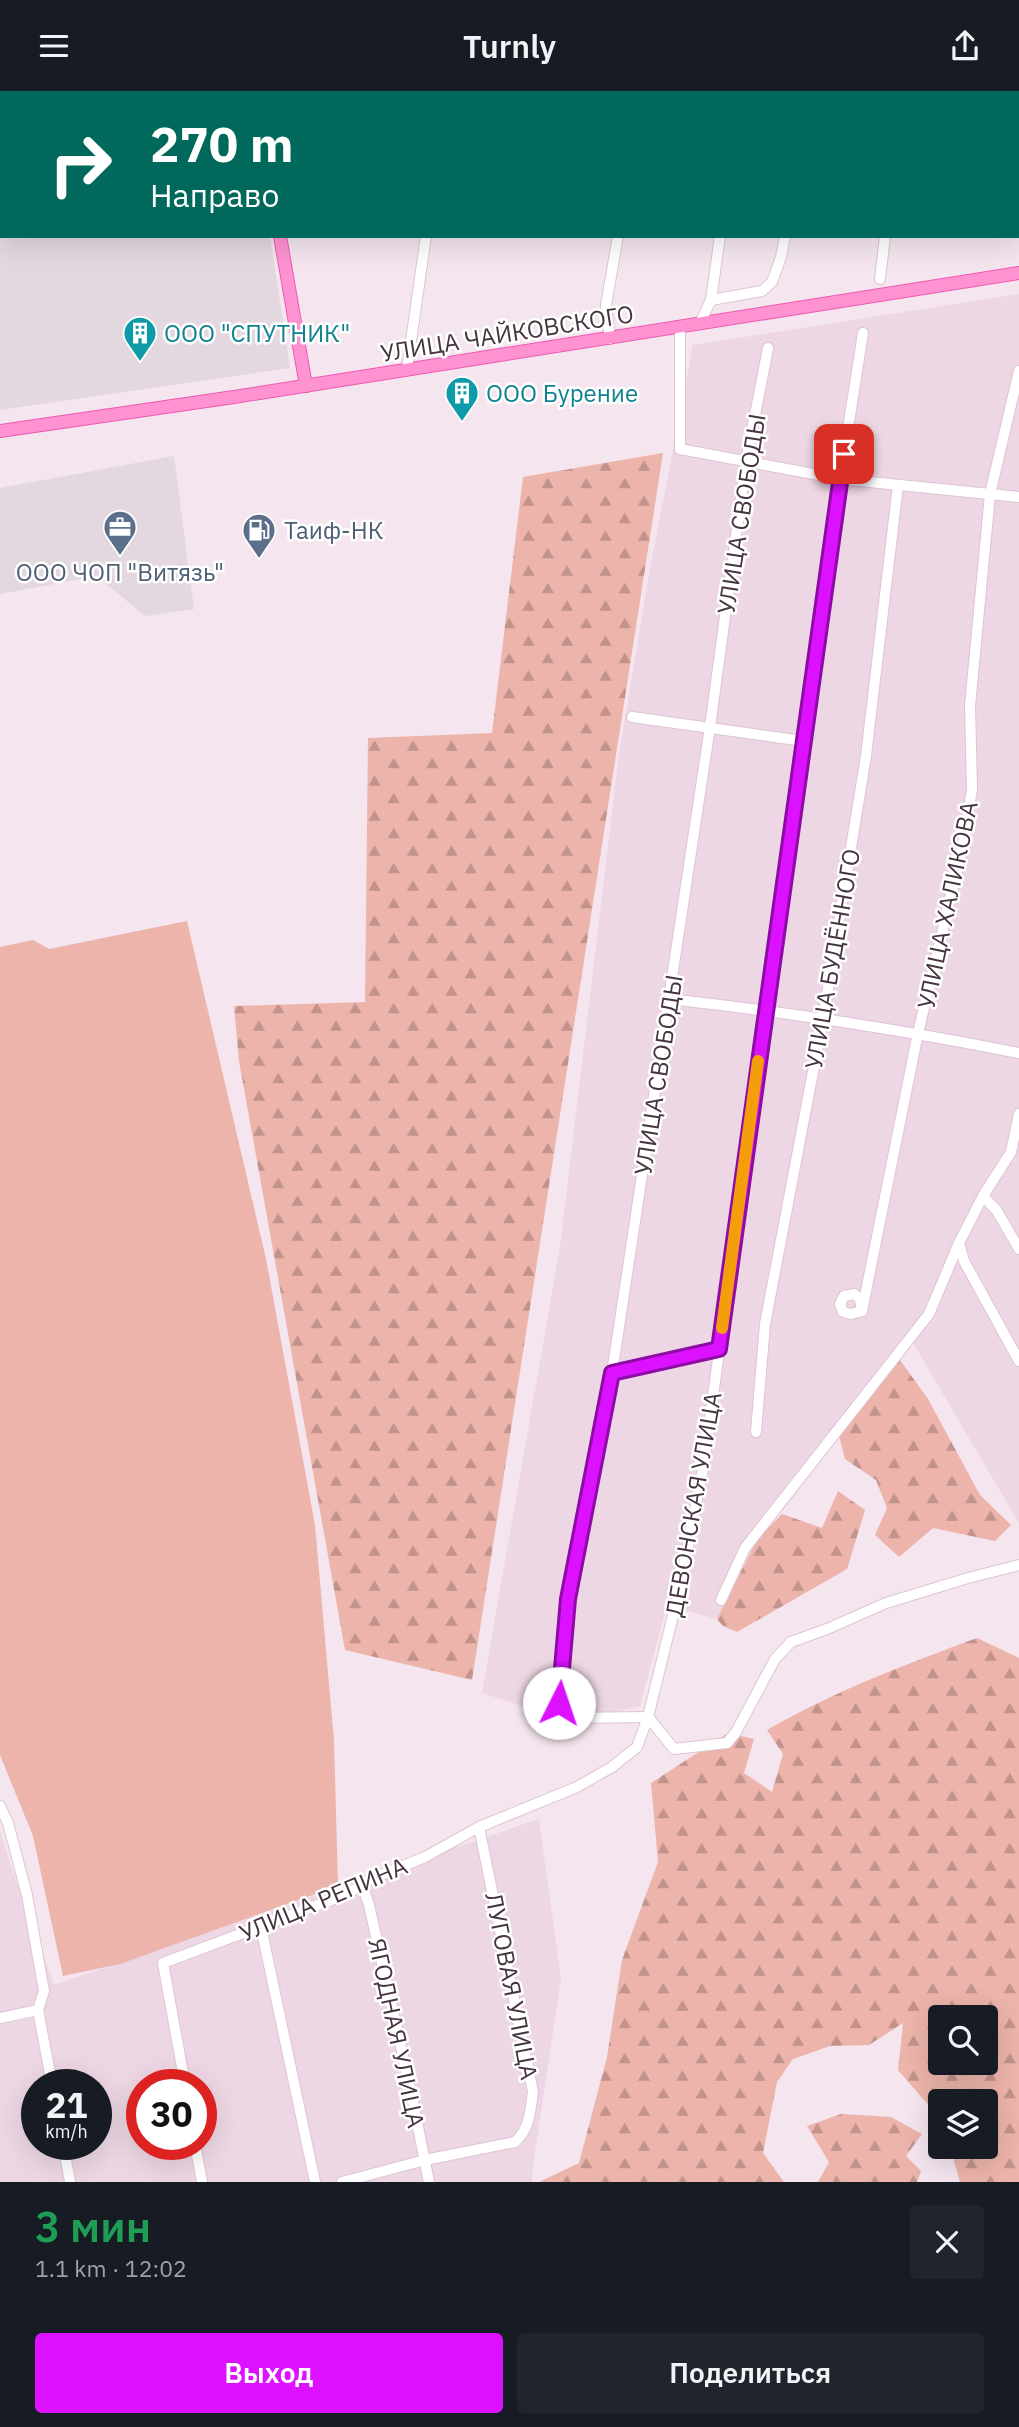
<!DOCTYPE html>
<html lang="ru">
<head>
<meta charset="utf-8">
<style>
	:root { --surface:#171b24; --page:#20242c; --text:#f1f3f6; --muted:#9ea1a6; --accent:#dc11ff }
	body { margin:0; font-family:"IBM Plex Sans",sans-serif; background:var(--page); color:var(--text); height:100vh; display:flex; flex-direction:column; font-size:26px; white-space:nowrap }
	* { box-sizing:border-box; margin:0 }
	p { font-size:23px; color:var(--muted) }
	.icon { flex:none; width:38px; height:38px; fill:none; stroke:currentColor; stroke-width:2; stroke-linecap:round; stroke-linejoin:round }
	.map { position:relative; height:2091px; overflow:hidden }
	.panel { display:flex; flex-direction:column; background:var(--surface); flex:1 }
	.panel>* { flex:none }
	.top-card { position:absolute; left:0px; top:0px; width:1020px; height:147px; box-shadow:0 7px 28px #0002; background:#00695c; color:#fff; overflow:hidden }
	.controls { position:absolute; left:928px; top:1914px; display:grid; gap:14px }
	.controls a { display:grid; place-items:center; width:70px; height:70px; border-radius:7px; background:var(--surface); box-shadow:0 7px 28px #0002; font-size:35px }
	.speed { position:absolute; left:21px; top:1978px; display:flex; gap:14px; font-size:35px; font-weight:700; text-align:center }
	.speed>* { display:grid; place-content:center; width:91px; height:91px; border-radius:50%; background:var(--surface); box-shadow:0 7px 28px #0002; line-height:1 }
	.speed small { font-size:18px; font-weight:400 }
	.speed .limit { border:10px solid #d22; background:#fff; color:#111 }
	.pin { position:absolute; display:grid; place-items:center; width:60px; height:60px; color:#fff; margin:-30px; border-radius:14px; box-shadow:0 4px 10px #0006 }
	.me { position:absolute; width:77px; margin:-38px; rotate:4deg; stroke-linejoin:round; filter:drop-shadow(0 0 5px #0008) }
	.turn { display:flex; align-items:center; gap:24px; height:147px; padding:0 35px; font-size:32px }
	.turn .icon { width:91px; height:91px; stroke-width:2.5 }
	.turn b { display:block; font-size:49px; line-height:60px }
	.round { display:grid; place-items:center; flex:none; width:74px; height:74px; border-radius:7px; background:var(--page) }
	.headline { display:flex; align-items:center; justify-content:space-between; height:119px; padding:0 35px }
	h1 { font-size:42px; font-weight:600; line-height:52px; color:#1e9e55 }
	.button { display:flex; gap:14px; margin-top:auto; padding:14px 35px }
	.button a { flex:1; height:80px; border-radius:7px; background:var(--accent); color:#fff; font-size:28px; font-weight:600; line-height:80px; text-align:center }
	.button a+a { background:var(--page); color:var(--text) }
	header { display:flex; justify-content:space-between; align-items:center; height:91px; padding:0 35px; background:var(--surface); font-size:32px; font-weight:600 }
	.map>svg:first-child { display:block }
</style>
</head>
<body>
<header><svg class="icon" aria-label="menu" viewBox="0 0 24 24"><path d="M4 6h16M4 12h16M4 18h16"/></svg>Turnly<svg class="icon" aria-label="share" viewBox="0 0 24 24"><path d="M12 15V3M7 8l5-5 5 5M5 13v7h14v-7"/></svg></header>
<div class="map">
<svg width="1019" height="2091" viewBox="0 0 1019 2091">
	<defs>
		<pattern id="forest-firs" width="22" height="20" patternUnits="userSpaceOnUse" patternTransform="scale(1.75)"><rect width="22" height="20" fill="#ecb4aa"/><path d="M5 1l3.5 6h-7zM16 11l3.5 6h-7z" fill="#c1938c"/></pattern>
	</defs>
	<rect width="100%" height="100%" fill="#f4e5ee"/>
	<!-- residential -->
	<g fill="#edd7e4" fill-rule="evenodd">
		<polygon points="1019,203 1019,1432 913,1252 787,1413 758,1447 717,1528 667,1514 640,1615 573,1631 482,1602 560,1156 619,663 649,484 693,254"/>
		<path d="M539,1728L561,1888L533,2074L532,2091H0V1739L11,1775L54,1894ZM37,1993H96V2053H37ZM142,1993H201V2053H142Z"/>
	</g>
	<!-- industrial -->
	<g fill="#e3d7e0">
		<polygon points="0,0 247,0 247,2 2,2 2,145 270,145 290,277 0,319"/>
		<polygon points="174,365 194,518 145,525 97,485 0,503 0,397"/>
	</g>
	<!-- forest -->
	<g fill="url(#forest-firs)" fill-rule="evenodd">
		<polygon points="663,362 472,1589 345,1559 239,970 234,915 365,911 368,647 492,642 523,386"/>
		<polygon points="900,1269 928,1308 980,1404 1011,1434 995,1450 933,1437 899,1466 875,1444 887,1417 876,1389 845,1368 839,1345"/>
		<polygon points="838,1400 865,1419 847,1478 737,1541 723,1535 717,1528 758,1447 782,1423 822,1437"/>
		<path d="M977,1547L1019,1567V2091H960L950,2056H985V2011H940V2022L936,2023L898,1979L903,1932L869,1954L830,1955L793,1968L777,1991L763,2062L784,2091H539L579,2072L607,1966L622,1869L658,1771L651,1692L728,1642L754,1648L744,1682L772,1701L783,1663L767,1639C835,1600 904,1574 977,1547ZM940,1927H985V1972H940Z"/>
		<polygon points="841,2023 891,2026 922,2043 906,2065 921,2080 917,2091 818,2091 829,2071 807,2035"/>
	</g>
	<!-- garden -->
	<polygon fill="#ecb4aa" points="187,830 266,1168 315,1434 334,1650 338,1795 120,1873 63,1885 33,1745 0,1664 0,856 33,849 49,858"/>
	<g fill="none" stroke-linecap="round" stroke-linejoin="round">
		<!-- stream -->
		<g stroke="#9cf7a6" stroke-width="2.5">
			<polyline points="1017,0 1018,2"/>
			<polyline points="1018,7 1019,9"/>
		</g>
		<defs>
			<g id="minor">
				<polyline points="447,2 448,0"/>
				<polyline points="546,2 546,0"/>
				<polyline points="642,2 642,0"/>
				<polyline points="741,2 742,0"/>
				<polyline points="806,2 806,0"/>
				<polyline points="904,2 904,0"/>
				<polyline points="991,2 991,0"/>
				<polyline points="880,188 885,145"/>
				<polyline points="711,209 762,200 772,191 781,166 785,145"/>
				<polyline points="700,232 711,209 720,145"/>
				<polyline points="680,236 680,358 840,388 1019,406"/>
				<polyline points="610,248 606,214 618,145"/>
				<polyline points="407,278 426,145"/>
				<polyline points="632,626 803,650"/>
				<path d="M669,908C787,921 903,939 1019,962"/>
				<polyline points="1019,1023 1011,1061 983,1105 959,1152 964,1170 1019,1270"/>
				<polyline points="983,1105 997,1120 1019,1158"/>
				<polygon points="854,1203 860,1208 862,1220 851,1223 843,1221 840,1213 844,1205"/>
				<polyline points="862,1220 918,942 963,754 972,698 970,615 990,403 1019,280"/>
				<polyline points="612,1282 719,1258"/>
				<polyline points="756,1341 765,1233 823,928 866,665 898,394"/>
				<polyline points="721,1509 745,1457 929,1223 959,1152"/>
				<polyline points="648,1626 566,1627 559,1612 568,1508 612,1282 710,636 746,371 768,257"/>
				<polyline points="648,1626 674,1658 727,1652 736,1641 775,1568 791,1551 827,1538 886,1512 968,1487 1019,1474"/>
				<polyline points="0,1715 8,1732 27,1804 44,1900 38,1919 52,1993"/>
				<polyline points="362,1794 369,1814 410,1996 429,2091"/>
				<polyline points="261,1836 315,2091"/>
				<polyline points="0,1927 38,1919"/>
				<polyline points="185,1993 163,1872 347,1803 371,1788 425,1766 479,1736 577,1696 612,1676 637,1656 648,1626 680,1496 704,1372 765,919 840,388 863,242"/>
				<polyline points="63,2053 70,2091"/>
				<polyline points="195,2053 202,2091"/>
				<path d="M342,2091L425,2069L515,2051C530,2038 530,2020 533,2001L479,1736"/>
			</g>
			<g id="major">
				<polyline points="257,0 258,2"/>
				<polyline points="280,145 306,295"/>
				<polyline points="0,340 234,306 1019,182"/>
			</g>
		</defs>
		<!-- minor casing -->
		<use href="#minor" stroke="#dec4d5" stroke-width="12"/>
		<!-- major casing -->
		<use href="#major" stroke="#ee59b2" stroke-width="14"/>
		<!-- minor -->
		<use href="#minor" stroke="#fff" stroke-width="10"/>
		<!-- major -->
		<use href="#major" stroke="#ff93d2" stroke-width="12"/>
	</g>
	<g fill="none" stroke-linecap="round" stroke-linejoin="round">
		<defs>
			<polyline id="route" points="559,1612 568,1508 612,1282 719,1258 844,363"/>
		</defs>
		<!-- route casing -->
		<use href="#route" stroke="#8f0ba6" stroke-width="18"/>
		<!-- route -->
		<use href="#route" stroke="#dc11ff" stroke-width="12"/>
		<!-- slow -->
		<polyline stroke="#f59e0b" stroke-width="12" points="722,1237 758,970"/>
	</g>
	<!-- icons -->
	<defs>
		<symbol id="building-pin" viewBox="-11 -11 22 30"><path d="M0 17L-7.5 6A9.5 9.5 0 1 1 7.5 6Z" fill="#0f9aa8" stroke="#fff"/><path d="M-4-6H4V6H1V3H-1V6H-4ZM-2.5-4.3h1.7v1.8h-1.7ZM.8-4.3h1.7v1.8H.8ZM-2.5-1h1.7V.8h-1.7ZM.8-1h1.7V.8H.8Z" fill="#fff"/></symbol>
		<symbol id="office-pin" viewBox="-11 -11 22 30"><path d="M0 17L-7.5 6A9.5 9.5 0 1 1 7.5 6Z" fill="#5c6f8a" stroke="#fff"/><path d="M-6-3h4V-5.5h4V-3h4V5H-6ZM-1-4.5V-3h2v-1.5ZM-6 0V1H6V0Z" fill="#fff"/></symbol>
		<symbol id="fuel-pin" viewBox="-11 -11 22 30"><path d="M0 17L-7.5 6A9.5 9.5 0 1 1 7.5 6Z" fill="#5c6f8a" stroke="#fff"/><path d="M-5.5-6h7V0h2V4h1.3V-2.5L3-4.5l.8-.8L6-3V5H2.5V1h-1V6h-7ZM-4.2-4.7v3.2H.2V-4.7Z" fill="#fff"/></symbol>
	</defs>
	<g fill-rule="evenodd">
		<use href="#building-pin" x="121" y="223" width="38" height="52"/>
		<use href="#building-pin" x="443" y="283" width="38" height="52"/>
		<use href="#office-pin" x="101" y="417" width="38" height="52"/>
		<use href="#fuel-pin" x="240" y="420" width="38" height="52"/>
	</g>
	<g text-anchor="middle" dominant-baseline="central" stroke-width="5" stroke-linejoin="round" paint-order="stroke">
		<!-- culture labels -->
		<g font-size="24" fill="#0d838f" stroke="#fff" text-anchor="start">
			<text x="164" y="242">ООО "СПУТНИК"</text>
			<text x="486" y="302">ООО Бурение</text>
		</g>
		<!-- street labels -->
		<g font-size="24" fill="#473441" stroke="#fff">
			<text transform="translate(507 242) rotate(-9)">УЛИЦА ЧАЙКОВСКОГО</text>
			<text transform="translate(741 423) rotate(-81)">УЛИЦА СВОБОДЫ</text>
			<text transform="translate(947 814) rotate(-78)">УЛИЦА ХАЛИКОВА</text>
			<text transform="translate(832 868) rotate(-80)">УЛИЦА БУДЁННОГО</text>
			<text transform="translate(658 984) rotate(-81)">УЛИЦА СВОБОДЫ</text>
			<text transform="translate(693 1413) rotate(-80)">ДЕВОНСКАЯ УЛИЦА</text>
			<text transform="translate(323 1808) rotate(-23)">УЛИЦА РЕПИНА</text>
			<text transform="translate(512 1895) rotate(79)">ЛУГОВАЯ УЛИЦА</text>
			<text transform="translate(397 1942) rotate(78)">ЯГОДНАЯ УЛИЦА</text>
		</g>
		<!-- service labels -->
		<g font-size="24" fill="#4e5e75" stroke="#fff" text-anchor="start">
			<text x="284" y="439">Таиф-НК</text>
			<text x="120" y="481" text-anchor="middle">ООО ЧОП "Витязь"</text>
		</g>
	</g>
</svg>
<div class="controls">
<a><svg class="icon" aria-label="search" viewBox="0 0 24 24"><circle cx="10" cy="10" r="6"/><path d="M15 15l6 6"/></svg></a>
<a><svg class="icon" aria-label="layers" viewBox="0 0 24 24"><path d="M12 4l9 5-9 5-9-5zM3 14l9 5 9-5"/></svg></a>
</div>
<div class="speed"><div>21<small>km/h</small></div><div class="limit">30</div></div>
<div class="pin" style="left:844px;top:363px;background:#d93025"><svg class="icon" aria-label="arrive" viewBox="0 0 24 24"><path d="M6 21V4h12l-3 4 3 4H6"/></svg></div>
<svg class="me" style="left:559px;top:1612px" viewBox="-20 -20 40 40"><circle r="19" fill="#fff"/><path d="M0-13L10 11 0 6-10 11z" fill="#dc11ff"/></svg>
<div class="top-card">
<div class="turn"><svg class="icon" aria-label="right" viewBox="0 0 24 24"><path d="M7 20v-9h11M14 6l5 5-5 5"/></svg><div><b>270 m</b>Направо</div></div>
</div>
</div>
<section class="panel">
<div class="headline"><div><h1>3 мин</h1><p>1.1 km · 12:02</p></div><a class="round"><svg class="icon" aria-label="close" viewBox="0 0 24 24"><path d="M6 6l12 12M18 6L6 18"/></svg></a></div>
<div class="button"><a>Выход</a><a>Поделиться</a></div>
</section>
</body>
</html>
